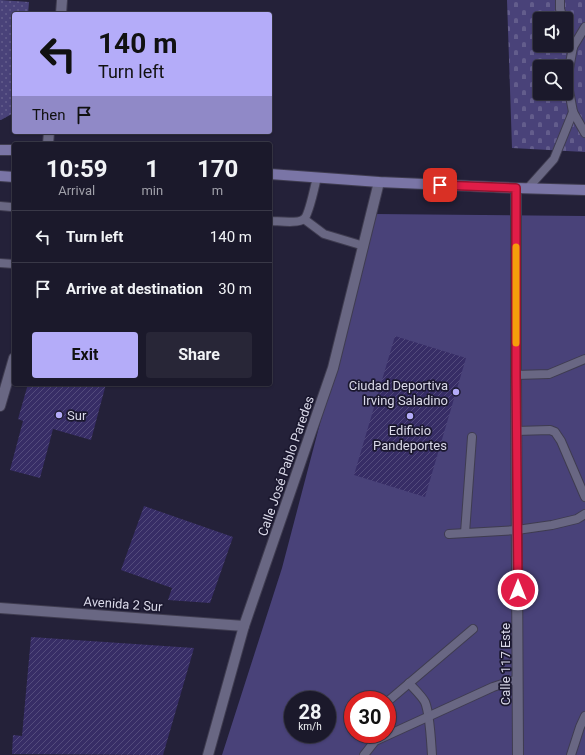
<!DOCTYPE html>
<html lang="en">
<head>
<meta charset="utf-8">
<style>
	:root { --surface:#1b192b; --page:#282637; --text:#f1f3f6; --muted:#a0a0a9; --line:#393847; --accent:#b4acf9 }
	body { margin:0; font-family:Roboto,sans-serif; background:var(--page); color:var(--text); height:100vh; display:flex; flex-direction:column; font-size:15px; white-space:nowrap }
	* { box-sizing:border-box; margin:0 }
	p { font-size:13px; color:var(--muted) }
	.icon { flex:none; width:22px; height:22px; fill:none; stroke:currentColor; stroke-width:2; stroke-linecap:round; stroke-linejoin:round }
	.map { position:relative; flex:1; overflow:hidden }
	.details { position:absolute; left:12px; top:142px; width:260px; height:244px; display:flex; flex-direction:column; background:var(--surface); border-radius:4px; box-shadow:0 1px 3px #0004,0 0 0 1px var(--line) }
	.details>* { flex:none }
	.top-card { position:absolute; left:12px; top:12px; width:260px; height:122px; border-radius:4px; box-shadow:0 1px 3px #0004,0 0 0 1px var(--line); background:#b4acf9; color:#111; overflow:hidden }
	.controls { position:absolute; left:533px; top:12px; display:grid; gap:8px }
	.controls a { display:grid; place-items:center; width:40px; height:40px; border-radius:4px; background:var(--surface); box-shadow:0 1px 3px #0004,0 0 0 1px var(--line); font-size:20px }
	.speed { position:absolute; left:284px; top:691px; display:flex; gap:8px; font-size:20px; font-weight:700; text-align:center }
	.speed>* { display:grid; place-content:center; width:52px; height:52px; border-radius:50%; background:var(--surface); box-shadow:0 1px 3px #0004,0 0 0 1px var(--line); line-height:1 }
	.speed small { font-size:10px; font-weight:400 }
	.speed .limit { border:6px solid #d22; background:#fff; color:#111 }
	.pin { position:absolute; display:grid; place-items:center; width:34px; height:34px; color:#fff; margin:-17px; border-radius:8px; box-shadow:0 2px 6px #0006 }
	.me { position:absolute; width:44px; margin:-22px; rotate:0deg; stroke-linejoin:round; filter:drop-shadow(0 0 3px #0008) }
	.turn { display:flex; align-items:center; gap:14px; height:84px; padding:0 20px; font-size:18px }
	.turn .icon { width:52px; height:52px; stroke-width:2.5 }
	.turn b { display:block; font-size:28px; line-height:34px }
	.then { display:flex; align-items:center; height:38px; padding:0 20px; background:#0003; gap:8px; font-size:15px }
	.eta { display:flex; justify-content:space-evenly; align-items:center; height:68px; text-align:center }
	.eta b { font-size:24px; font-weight:700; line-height:28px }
	.primary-button { display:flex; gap:8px; margin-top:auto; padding:8px 20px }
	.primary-button a { flex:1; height:46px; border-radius:4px; background:var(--accent); color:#111; font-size:16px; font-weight:700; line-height:46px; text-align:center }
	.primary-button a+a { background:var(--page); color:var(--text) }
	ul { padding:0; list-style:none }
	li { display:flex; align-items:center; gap:12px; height:52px; padding:0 20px; border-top:1px solid var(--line) }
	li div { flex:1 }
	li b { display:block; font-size:15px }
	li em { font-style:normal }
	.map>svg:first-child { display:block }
</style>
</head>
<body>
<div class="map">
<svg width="585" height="755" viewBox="0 0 585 755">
	<defs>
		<pattern id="grass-dots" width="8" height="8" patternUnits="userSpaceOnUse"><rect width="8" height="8" fill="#494279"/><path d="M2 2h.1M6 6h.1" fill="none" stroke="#635d8c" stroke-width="1.8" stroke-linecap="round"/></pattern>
		<pattern id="cemetery-stones" width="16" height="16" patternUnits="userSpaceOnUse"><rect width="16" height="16" fill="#494279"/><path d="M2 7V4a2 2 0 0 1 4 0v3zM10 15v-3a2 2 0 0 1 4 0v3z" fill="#635d8c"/></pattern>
		<pattern id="building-hatch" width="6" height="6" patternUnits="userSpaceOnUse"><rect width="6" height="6" fill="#372d66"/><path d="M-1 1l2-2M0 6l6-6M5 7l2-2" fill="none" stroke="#534b7c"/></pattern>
	</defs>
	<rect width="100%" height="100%" fill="#242139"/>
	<!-- grass -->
	<polygon fill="url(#grass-dots)" points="0,0 29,2 28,14 14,14 14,112 10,115 1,120 0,120"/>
	<!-- cemetery -->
	<path fill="url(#cemetery-stones)" fill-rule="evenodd" d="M507,0H585V152L512,148ZM540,19H566V45H540ZM540,67H566V93H540Z"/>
	<!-- park -->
	<path fill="#494279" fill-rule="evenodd" d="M375,214L585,216V755H222L282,568ZM293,700H327V734H293ZM353,700H387V734H353Z"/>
	<!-- building -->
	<g fill="url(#building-hatch)">
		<polygon points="395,336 466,358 425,497 354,475"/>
		<polygon points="28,384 106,384 91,440 53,429 40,478 10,470 23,421 18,419"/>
		<polygon points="144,506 233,537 210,603 168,600 172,588 121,570"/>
		<polygon points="31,637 194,648 163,755 12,754 13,735 22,736"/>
	</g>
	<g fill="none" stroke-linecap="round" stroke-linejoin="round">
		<defs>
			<g id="service">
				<polyline points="560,0 560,9 563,19"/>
				<polyline points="566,27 573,47"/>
				<polyline points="585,27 573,47 567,80 573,112 585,133"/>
				<polyline points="528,188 554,159 573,112"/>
				<polyline points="0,206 11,207"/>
				<polyline points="304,219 324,234 364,246"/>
				<path d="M270,221C278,221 298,224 304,219C309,215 315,185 317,177"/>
				<polyline points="0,263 14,264"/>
				<polyline points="516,375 549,374 585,359"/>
				<polyline points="516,431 550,430 555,432 561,441 585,497"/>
				<polyline points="465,533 472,437"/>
				<polyline points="449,534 517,530 552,525 577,519 585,514"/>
				<path d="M409,683C414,689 421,695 425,702C430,714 431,741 432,755"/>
				<polyline points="387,702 473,629"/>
				<polyline points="364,755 375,741 493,687 518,679"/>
				<polyline points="571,755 580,727 585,716"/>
			</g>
			<g id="minor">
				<polyline points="516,188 516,375 518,755"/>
				<polyline points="0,406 14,358"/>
				<polyline points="0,608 244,626"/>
				<polyline points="208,755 244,626 333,368 379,182"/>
			</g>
			<g id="tertiary">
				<polyline points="61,14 62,0"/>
				<polyline points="48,144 49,132"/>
			</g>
			<g id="secondary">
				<polyline points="0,150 14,150"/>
				<polyline points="270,174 379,182 516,188 585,190"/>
				<polyline points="0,176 14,177"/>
			</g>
		</defs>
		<!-- service casing -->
		<use href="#service" stroke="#3f3c50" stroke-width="10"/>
		<!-- minor casing -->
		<use href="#minor" stroke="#3f3c50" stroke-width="12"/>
		<!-- tertiary casing -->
		<use href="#tertiary" stroke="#3f3c50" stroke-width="12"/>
		<!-- secondary casing -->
		<use href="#secondary" stroke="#3f3c50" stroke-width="12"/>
		<!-- service -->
		<use href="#service" stroke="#696783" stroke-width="8"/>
		<!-- minor -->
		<use href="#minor" stroke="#696783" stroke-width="10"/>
		<!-- tertiary -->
		<use href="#tertiary" stroke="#696783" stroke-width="10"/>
		<!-- secondary -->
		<use href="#secondary" stroke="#7a75a6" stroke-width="10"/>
	</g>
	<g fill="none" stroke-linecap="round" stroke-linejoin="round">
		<defs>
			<polyline id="route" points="440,185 516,188 516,375 518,590"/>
		</defs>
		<!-- route casing -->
		<use href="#route" stroke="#92132f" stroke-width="10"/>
		<!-- route -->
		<use href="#route" stroke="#e11d48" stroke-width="7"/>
		<!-- slow -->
		<polyline stroke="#f59e0b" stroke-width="7" points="516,343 516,247"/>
	</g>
	<!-- markers -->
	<g fill="#b4acf9" stroke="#1b182f" stroke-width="1.5">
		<circle cx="456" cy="392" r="4"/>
		<circle cx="59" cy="415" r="4"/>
		<circle cx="410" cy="416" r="4"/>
	</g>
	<g text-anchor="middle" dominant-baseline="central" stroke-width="3.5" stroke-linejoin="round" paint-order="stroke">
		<!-- poi labels -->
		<g font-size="13" fill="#dad9e9" stroke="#1b182f" text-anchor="end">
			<text x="448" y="385">Ciudad Deportiva<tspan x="448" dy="15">Irving Saladino</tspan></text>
			<text x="67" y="415" text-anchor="start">Sur</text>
			<text x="410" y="430" text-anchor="middle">Edificio<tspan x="410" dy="15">Pandeportes</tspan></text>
		</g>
		<!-- street labels -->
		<g font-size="13" fill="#dad9e9" stroke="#1b182f">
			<text transform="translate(286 466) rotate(-71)">Calle José Pablo Paredes</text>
			<text transform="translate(123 604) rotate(4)">Avenida 2 Sur</text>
			<text transform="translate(505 664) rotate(-90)">Calle 117 Este</text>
		</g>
	</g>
</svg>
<div class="controls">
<a><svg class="icon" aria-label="sound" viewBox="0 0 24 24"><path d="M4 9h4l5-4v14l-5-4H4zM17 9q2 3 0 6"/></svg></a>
<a><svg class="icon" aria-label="search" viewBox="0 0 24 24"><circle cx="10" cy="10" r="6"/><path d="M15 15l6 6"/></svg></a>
</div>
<div class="speed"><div>28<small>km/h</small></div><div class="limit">30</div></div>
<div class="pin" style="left:440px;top:185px;background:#d93025"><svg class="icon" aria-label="arrive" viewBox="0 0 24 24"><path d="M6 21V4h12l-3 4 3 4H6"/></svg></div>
<svg class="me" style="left:518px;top:590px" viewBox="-20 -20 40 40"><circle r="17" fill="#e11d48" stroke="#fff" stroke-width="3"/><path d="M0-11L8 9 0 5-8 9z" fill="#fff"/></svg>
<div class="top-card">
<div class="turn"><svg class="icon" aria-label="left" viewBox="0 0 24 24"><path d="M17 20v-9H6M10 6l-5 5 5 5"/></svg><div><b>140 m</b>Turn left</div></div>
<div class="then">Then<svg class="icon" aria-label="arrive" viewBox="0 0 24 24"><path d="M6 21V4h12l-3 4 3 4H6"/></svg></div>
</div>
<section class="details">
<div class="eta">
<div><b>10:59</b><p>Arrival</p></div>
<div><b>1</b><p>min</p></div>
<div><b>170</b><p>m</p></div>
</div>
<ul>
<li><svg class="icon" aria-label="left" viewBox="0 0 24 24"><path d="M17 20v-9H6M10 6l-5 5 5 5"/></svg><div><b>Turn left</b></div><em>140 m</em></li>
<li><svg class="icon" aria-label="arrive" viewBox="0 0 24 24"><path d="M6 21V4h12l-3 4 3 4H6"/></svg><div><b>Arrive at destination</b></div><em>30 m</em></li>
</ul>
<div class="primary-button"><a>Exit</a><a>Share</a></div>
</section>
</div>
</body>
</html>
